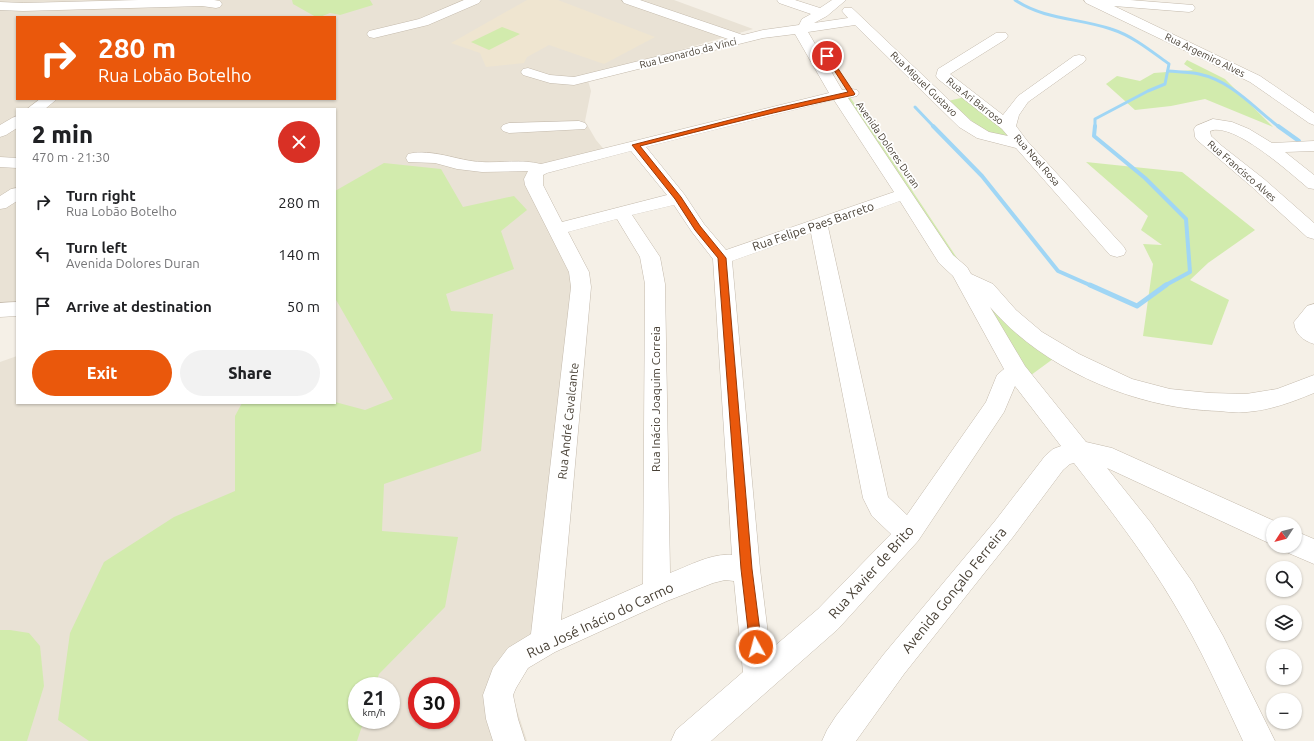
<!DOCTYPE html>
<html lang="en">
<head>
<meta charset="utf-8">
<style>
	:root { --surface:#fff; --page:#f2f2f2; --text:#202124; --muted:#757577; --accent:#ea580c }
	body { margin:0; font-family:Ubuntu,sans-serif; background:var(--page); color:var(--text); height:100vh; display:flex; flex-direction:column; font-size:15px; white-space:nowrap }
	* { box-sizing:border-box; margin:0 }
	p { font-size:13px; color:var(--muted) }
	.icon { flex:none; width:22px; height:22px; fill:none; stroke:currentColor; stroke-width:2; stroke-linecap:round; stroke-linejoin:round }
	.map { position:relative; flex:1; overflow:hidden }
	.side { position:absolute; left:16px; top:108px; width:320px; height:296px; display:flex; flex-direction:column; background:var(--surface); border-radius:0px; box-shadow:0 1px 3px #0004 }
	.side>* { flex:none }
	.hud { position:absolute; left:16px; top:16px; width:320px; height:84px; border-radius:0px; box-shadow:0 1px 3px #0004; background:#ea580c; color:#fff; overflow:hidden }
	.needle { width:26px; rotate:234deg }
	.controls { position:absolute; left:1266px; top:517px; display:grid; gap:8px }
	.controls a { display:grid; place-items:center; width:36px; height:36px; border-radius:50%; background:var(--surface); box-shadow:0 1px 3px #0004; font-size:20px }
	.speed { position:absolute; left:348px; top:677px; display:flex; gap:8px; font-size:20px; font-weight:700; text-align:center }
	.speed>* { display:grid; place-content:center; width:52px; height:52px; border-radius:50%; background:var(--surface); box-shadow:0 1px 3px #0004; line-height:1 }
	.speed small { font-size:10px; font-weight:400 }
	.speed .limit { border:6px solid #d22; background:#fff; color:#111 }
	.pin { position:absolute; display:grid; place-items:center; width:34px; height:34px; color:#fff; margin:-17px; border:2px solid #fff; border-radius:50%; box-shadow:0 1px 4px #0007 }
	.me { position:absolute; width:44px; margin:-22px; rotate:353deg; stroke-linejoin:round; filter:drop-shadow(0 0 3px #0008) }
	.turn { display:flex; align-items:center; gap:14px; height:84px; padding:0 16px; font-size:18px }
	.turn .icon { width:52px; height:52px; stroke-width:2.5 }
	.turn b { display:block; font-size:28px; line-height:34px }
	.round { display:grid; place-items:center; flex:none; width:42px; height:42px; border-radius:21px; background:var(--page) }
	.headline { display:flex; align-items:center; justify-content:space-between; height:68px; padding:0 16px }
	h1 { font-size:24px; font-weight:800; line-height:30px }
	.action { display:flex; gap:8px; margin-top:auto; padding:8px 16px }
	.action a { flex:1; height:46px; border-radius:24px; background:var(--accent); color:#fff; font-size:16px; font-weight:800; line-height:46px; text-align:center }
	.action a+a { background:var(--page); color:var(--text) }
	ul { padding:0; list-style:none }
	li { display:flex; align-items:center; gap:12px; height:52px; padding:0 16px }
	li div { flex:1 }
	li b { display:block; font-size:15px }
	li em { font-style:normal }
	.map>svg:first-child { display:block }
</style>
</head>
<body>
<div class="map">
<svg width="1314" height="741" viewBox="0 0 1314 741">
	<rect width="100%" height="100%" fill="#f5f0e7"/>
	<!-- residential -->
	<path fill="#e9e2d5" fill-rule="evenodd" d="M0,0H674L753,29L587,77L591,91L585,121L596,140L607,153L531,173L585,272L561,630L502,655V664L527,741H0V362L17,356V403H335V109H17V301L0,303ZM17,17H335V99H17ZM357,686H391V720H357ZM417,686H451V720H417Z"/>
	<!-- education -->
	<polygon fill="#efe5d0" points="527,0 558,0 655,37 604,64 549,45 527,57 524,63 486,67 480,53 451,43"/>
	<!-- green -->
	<g fill="#d2ebad">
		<polygon points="292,0 370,0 373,5 340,15 330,13 320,17 316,17 293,4"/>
		<polygon points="502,27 520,34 489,50 471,42"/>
		<polygon points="1187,60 1225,79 1273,127 1205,99 1171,106 1135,110 1106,84 1117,76 1140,81 1154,73 1193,70 1184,64"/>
		<polygon points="846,96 850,97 959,261 958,263"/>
		<polygon points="965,97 1009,134 1008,136 1001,138 980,128 948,101"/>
		<polygon points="1086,162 1182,172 1255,230 1208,263 1190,280 1229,300 1212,345 1143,336 1153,264 1143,244 1162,245 1141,230 1148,216"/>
		<polygon points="384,163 441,169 463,207 514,196 527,210 501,231 514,269 446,294 451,311 493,314 481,451 384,484 382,531 458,537 445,607 379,674 375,686 357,686 357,720 364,720 357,741 89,741 58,720 70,633 104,562 174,517 235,491 235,416 242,403 335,403 335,402 365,410 393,399 335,298 335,191"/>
		<polygon points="987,304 1002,319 1057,356 1027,378"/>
		<polygon points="0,630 10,630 29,633 40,646 44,686 27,741 0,741"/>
	</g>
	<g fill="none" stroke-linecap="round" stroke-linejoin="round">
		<!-- stream-far2 -->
		<g stroke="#a0d6f5" stroke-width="3">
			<path d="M1015,0C1045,20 1079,18 1111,29C1133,36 1151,51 1169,64L1165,84L1148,91L1095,119V127"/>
			<path d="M1168,71C1178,72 1189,72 1199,74C1232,81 1254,108 1279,127"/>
			<polyline points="915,107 934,127"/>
		</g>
		<!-- stream-far1 -->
		<g stroke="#a0d6f5" stroke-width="4">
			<polyline points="933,126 982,176 1058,271 1092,286"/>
			<polyline points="1095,126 1094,136 1145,178 1186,219 1190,272 1164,286"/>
			<polyline points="1278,126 1299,141"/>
		</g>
		<!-- stream -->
		<polyline stroke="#a0d6f5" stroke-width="5" points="1090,285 1137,306 1166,285"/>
		<defs>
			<g id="minor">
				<polygon points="139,0 214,0 220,1 222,4 220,7 216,8 202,6 23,11 0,10 0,2 23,3"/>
				<polygon points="464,0 481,0 479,3 428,25 374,38 369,37 367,34 369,31 419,19"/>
				<path d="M622,0H640L743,35L763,30L799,25L802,19L811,14L779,3L777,0H795L820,8L832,0H846L827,16L814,23L848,18L842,11L844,8H852L971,121L989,132L1008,136L1002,129L938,79L936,76L938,69L996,33H1006L1008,36L1006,39L950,74L1003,115L1018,96L1074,56L1079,55L1084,56L1086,59L1084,62L1028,102L1019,115L1016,126L1028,142L1124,247L1126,251L1124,255L1117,257L1110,255L1016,148L977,138L959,127L855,25L808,32L842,90L852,89L857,90L859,93L857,96L848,98L953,255L967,267L971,274L993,284L1016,310L1042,332L1079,354L1132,379L1170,389L1210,393L1246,394L1277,389L1314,375V393C1292,402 1271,410 1247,412C1238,413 1228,412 1219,411C1137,409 1044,370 990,307L1025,366L1086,442L1112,448L1281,524H1273V545L1107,468L1151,523L1193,583L1223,636L1275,741H1243C1221,694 1200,646 1173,602C1144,553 1109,508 1074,463L1070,464L1063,470L1013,537L904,674L856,741H822L827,730L836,716L884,654L995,521L1045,456L1053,449L1061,446L1015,386L1004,412L918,541L838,629L711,741H671L676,730L743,672L734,581L725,580L713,583L667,601L555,652L528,668L516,688L513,695L518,719L525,741H493L486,719L483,695L493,668L508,648L531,634L571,287L569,272L525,185L524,179L528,171L482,172L457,169L435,163L408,162L406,158L408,154C433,148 457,161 482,162C502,163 521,159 541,164L829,93L795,34L763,38L574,85L550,83L523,75L521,72L523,69L528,68L550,75L574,77L728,39L624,3ZM834,100L894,192L726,250L704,224L684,194L646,147ZM631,151L667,195L562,222L543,185V175L547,173ZM900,201L939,263L953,276L1004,369L997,375L986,402L907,515L888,497L828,227ZM674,205L692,232L713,259L732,555C711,553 689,566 670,573L665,284L660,257L632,215ZM617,219L640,257L645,284L643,584L561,620L591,287L589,272L568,232ZM811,233L863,498L872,516L891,534L818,609L770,650L760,569L732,261Z"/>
				<polygon points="1084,0 1130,0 1193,5 1195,8 1193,11 1189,12 1114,6 1260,76 1314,113 1314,125 1309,123 1250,82 1086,3"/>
				<polygon points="40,99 57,99 45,109 27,109"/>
				<polygon points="17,116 17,128 6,135 0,137 0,125 12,118"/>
				<path d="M1213,119L1232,122L1249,129L1272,143L1314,141V151L1285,152L1314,175V189L1308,188C1290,173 1233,121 1210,131L1211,136L1222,146L1264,179L1314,223V239L1307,237L1252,187L1197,140L1195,137L1194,129L1196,126Z"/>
				<polygon points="579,121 585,123 587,126 585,129 509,133 503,131 501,128 503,125 509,123"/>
				<polygon points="0,157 17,158 17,168 0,167"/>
				<polygon points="17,188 17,201 6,208 0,209 0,196 11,189"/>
				<polygon points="17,302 17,316 0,317 0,303"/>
				<path d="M1314,304V344C1302,340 1295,334 1294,322L1307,306Z"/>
				<polygon points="1295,531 1314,539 1314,564 1286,552 1283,546 1295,546"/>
			</g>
		</defs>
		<!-- minor casing -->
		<use href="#minor" stroke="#c4baac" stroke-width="1"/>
		<!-- minor -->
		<use href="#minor" fill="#fff" fill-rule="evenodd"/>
	</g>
	<!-- route -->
	<path fill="#ea580c" stroke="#983908" d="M825,55H829L855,94L854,95C782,110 711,128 640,146L681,197L700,226L726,258L752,569L762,647L760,651L756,653L751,651L750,647L741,569L718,258L695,230L675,199L632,145L777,108L848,92L825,56Z"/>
	<g text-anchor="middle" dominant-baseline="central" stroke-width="3.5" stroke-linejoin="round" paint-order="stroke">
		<!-- far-street labels -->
		<g font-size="10" fill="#484035" stroke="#fff">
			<text transform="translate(688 53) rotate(-14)">Rua Leonardo da Vinci</text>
			<text transform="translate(1205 55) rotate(26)">Rua Argemiro Alves</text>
			<text transform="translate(924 84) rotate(44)">Rua Miguel Gustavo</text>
			<text transform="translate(975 101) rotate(38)">Rua Ari Barroso</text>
			<text transform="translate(888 145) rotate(55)">Avenida Dolores Duran</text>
			<text transform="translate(1037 160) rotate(49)">Rua Noel Rosa</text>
			<text transform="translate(1242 171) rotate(41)">Rua Francisco Alves</text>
		</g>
		<!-- street labels -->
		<g font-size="12" fill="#484035" stroke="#fff">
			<text transform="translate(813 226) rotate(-19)">Rua Felipe Paes Barreto</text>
			<text transform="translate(655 399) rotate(-90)">Rua Inácio Joaquim Correia</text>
			<text transform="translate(568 421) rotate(-84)">Rua André Cavalcante</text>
		</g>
		<!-- near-street labels -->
		<g font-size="14" fill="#484035" stroke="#fff">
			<text transform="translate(871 572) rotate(-48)">Rua Xavier de Brito</text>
			<text transform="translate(954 590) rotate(-51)">Avenida Gonçalo Ferreira</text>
			<text transform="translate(600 620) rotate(-25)">Rua José Inácio do Carmo</text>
		</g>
	</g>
</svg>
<div class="controls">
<a><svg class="needle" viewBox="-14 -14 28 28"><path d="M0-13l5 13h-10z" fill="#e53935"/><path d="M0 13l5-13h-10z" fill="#757577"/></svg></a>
<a><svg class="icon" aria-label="search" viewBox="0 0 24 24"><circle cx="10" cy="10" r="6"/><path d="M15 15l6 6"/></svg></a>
<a><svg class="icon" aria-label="layers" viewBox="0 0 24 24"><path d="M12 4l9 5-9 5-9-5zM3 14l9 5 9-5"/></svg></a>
<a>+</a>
<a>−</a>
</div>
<div class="speed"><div>21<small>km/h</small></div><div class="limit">30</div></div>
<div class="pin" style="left:827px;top:56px;background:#d93025"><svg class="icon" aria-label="arrive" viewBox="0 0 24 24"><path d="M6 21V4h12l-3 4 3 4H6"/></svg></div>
<svg class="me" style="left:756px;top:647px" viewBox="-20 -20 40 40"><circle r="17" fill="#ea580c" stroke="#fff" stroke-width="3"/><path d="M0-11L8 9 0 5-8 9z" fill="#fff"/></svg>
<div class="hud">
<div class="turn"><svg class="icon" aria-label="right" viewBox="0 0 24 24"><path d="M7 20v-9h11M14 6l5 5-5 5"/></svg><div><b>280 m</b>Rua Lobão Botelho</div></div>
</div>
<section class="side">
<div class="headline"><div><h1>2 min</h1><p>470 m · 21:30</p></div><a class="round" style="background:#d93025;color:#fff"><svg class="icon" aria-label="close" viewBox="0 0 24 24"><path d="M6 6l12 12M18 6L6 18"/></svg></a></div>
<ul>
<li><svg class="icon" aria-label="right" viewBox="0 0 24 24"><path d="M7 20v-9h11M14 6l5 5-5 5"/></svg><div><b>Turn right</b><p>Rua Lobão Botelho</p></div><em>280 m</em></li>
<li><svg class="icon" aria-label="left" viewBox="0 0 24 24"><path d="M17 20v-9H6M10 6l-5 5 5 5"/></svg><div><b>Turn left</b><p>Avenida Dolores Duran</p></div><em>140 m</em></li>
<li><svg class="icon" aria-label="arrive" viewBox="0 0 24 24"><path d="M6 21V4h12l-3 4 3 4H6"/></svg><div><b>Arrive at destination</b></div><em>50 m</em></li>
</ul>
<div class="action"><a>Exit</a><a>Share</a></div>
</section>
</div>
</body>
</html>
